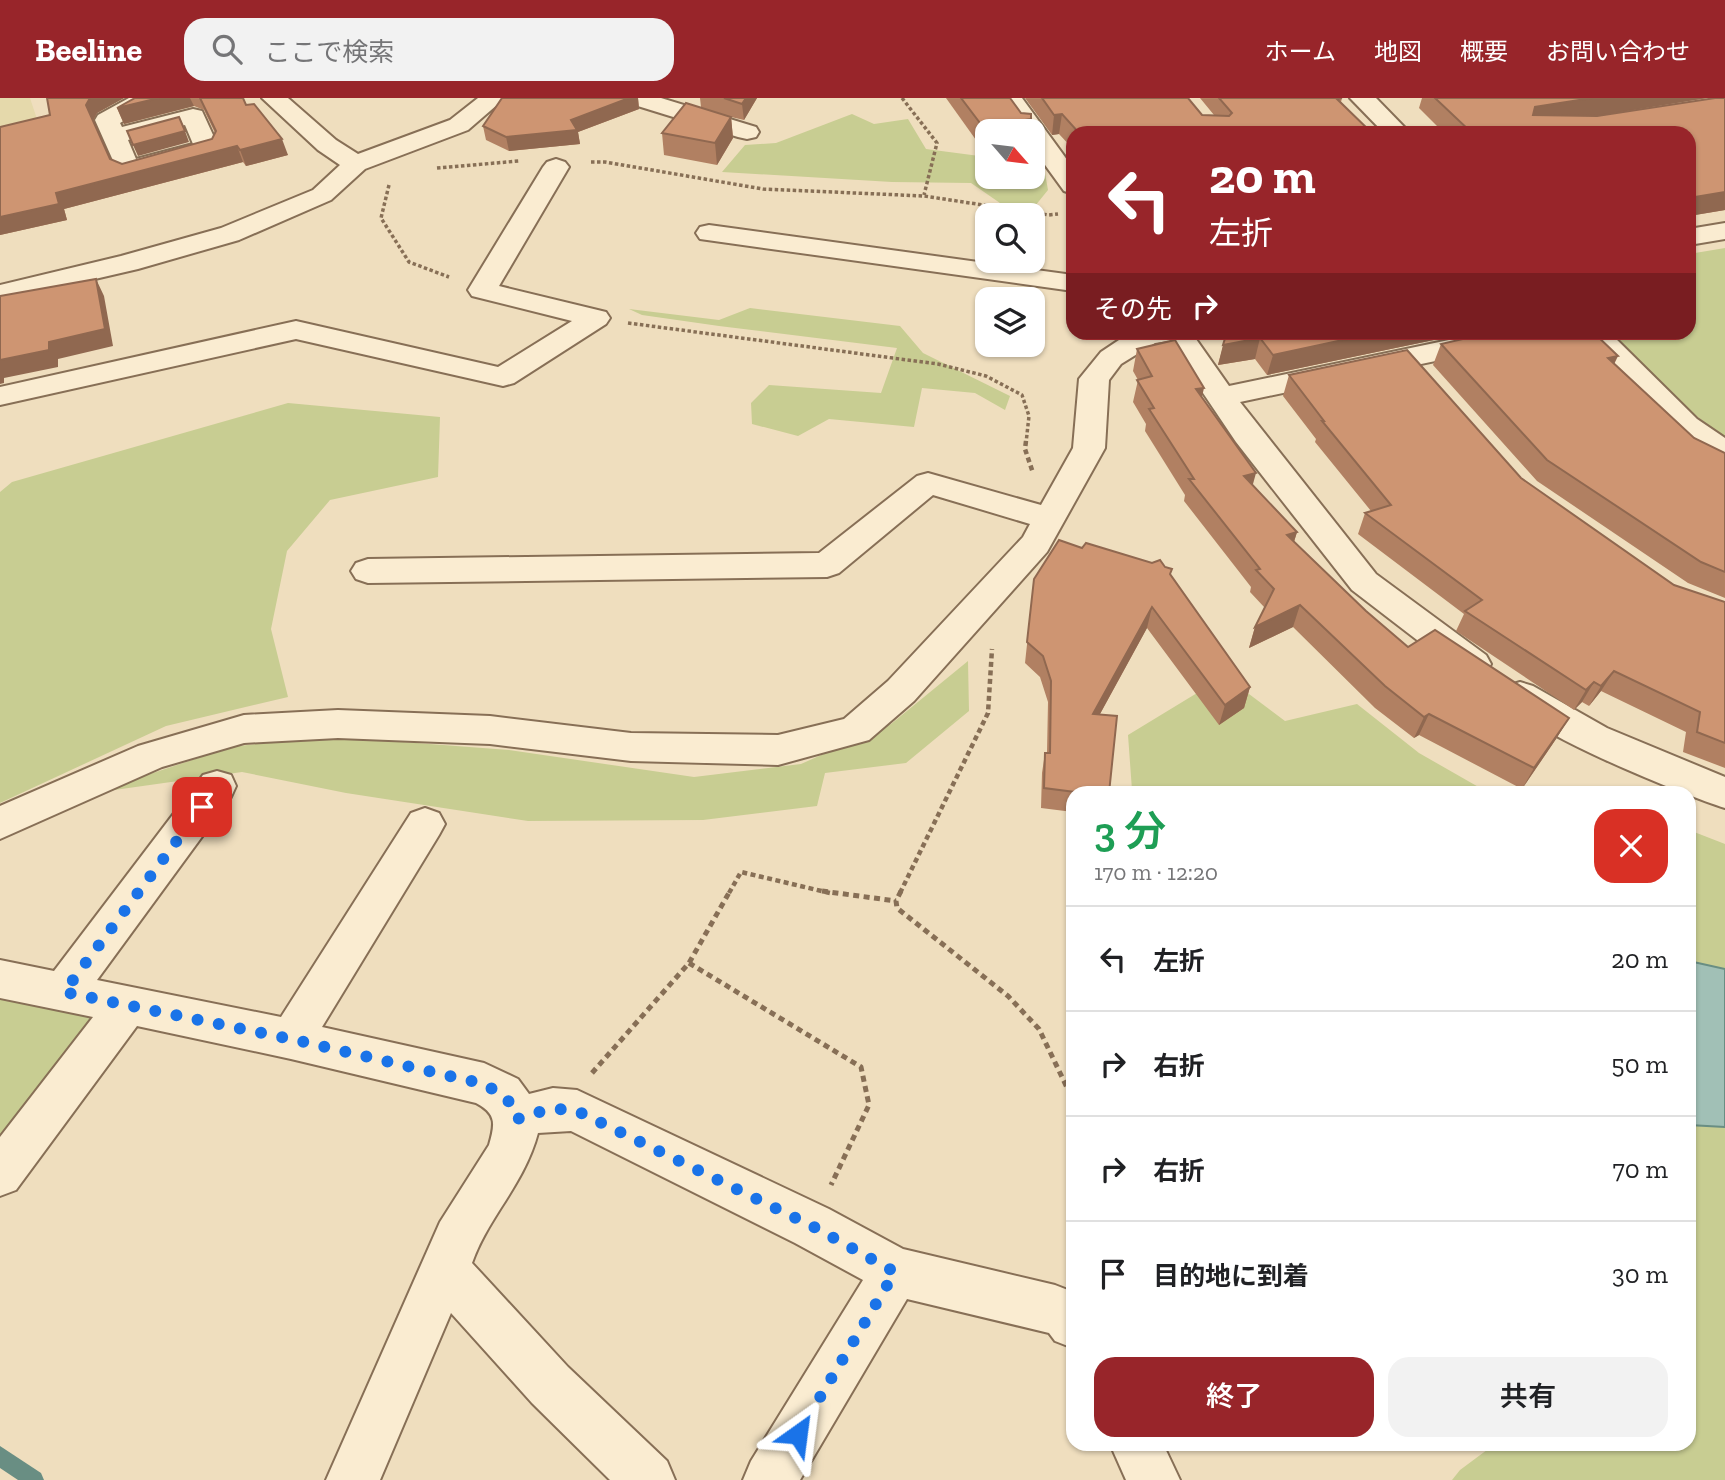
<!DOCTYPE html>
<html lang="ja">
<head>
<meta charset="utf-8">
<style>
	:root { --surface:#fff; --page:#f2f2f2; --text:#202124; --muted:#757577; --line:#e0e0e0; --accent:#98252a }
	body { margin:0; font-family:"Zilla Slab","Noto Sans JP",serif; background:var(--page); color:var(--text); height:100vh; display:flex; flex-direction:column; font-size:26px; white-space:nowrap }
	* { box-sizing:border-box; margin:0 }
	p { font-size:23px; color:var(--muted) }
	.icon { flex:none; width:38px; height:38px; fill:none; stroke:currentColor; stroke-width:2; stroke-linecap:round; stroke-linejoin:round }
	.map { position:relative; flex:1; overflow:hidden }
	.drawer { position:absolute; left:1066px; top:688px; width:630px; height:665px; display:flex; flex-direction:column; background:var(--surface); border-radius:21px; box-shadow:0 2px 5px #0004 }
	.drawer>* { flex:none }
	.guide { position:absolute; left:1066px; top:28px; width:630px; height:214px; border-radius:21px; box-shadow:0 2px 5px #0004; background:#98252a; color:#fff; overflow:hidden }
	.needle { width:46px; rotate:118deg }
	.fabs { position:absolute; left:975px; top:21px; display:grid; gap:14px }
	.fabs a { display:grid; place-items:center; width:70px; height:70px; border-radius:14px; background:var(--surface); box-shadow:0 2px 5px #0004; font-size:35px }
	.pin { position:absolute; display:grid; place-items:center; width:60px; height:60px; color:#fff; margin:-30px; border-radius:14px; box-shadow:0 4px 10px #0006 }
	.me { position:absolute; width:77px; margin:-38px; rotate:31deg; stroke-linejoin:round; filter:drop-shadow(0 0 5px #0008) }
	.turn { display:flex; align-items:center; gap:24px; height:147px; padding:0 28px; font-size:32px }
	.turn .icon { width:91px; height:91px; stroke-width:2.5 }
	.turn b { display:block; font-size:49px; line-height:60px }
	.then { display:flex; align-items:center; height:66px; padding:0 28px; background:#0003; gap:14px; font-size:26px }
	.round { display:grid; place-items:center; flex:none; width:74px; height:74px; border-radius:21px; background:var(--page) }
	.overview { display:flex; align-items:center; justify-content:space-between; height:119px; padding:0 28px }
	h1 { font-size:42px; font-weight:600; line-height:52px; color:#1e9e55 }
	.cta { display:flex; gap:14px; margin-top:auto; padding:14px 28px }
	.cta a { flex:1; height:80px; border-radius:21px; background:var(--accent); color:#fff; font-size:28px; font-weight:600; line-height:80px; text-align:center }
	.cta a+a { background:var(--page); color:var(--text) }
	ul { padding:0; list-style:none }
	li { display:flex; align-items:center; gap:21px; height:105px; padding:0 28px; border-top:2px solid var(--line) }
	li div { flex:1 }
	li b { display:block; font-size:26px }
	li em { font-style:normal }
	header { display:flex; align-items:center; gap:42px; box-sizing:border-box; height:98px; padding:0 35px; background:var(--accent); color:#fff }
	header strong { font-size:33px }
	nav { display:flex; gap:38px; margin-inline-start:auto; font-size:24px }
	.search { width:490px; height:63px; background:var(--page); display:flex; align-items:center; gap:18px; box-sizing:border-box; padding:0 24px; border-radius:21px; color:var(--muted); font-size:26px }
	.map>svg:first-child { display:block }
</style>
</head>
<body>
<header>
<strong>Beeline</strong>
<div class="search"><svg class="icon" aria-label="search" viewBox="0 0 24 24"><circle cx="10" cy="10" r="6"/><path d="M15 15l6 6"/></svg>ここで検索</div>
<nav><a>ホーム</a><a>地図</a><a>概要</a><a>お問い合わせ</a></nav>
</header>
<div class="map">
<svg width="1725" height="1382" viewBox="0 0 1725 1382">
	<rect width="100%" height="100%" fill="#efdebe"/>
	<!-- farmland -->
	<polygon fill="#e5d9ab" points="0,0 30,0 41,33 0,41"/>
	<!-- green -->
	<g fill="#c8cd92">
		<polygon points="852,16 874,26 908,21 926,51 987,59 987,79 1032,79 1033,73 1045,75 1048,92 1035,108 1000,105 971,85 892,84 722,74 745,47 776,45"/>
		<polygon points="1725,150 1725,340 1690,313 1608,235 1689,234 1689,156"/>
		<polygon points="750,210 900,228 923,255 1010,298 1005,312 975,295 922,290 914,329 829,321 798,338 752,326 751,305 769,287 881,295 897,250 719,228 642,217 629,211 719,222"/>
		<polygon points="288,305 440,319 438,379 330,402 287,453 271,531 288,599 166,628 0,705 0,394 12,384"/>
		<polygon points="968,563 969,613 906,665 825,675 817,708 703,722 528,723 346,695 242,674 93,695 231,649 324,638 509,652 694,679 801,666 891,626"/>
		<polygon points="1225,578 1285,623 1357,606 1419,655 1489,695 1144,695 1132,692 1128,637"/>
		<polygon points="1689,732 1725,746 1725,871 1689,863"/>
		<polygon points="0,899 100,917 0,1051"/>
		<polygon points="1689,1027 1725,1029 1725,1382 1452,1382 1460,1372 1495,1346 1689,1346"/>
	</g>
	<!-- water -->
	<polygon fill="#a1c0b6" stroke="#698e83" stroke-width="2" points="1689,863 1725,871 1725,1029 1689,1027"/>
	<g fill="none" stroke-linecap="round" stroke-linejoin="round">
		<!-- stream -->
		<polygon fill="#698e83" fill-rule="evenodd" points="0,1348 41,1375 44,1382 18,1382 0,1370"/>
		<defs>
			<g id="minor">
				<path d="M129,0H158L154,5L120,25L122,29L193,11L202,13L219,50L216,55L137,76L128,79L119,76L95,22L98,17ZM185,27L193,46L136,61L128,42Z"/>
				<polygon points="262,0 288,0 336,42 358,56 450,22 478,0 505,0 468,32 365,71 331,102 239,142 138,171 0,203 0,187 121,158 221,130 313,92 340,67 318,52"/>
				<polygon points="624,0 661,0 756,29 759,34 756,39 747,41 738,39 628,5"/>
				<polygon points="998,0 1022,0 1073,70 1073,96 1064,93 1032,49 1032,33 1021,33"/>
				<polygon points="1350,0 1376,0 1410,35 1384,35"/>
				<polygon points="556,61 565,64 569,69 499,188 606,214 610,220 606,226 514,285 503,288 296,241 0,307 0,289 296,223 498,269 572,223 472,198 468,192 543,69 547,64"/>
				<polygon points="1725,125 1725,141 1689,147 1689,131"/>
				<polygon points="709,127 1073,177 1073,193 700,141 696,135 700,129"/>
				<polygon points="1131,234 1191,234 1229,288 1487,234 1545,234 1541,240 1531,243 1240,304 1376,476 1486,557 1491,566 1486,575 1473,579 1460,575 1352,492 1236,344 1168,243 1155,245 1121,266 1109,282 1105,350 1047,454 914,603 869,642 778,667 631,663 490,646 338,640 244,645 162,669 0,741 0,708 138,648 244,617 338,612 490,618 631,635 778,637 844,621 888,583 1023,439 1030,426 933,397 839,475 827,479 368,485 356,481 351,473 356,465 368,461 819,455 917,378 928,375 1041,407 1073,350 1079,281 1101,254"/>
				<polygon points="1578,234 1609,234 1697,321 1725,340 1725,364 1714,361 1675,335"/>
				<path d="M1520,584L1533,588L1607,630L1725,679V710C1684,697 1521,632 1502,598L1507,588Z"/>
				<path d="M217,673L231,677L236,688L231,699L97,882L281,919L411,715L425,710L439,715L445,726L439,737L322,929L484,965L518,981L529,996L553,990L577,992L829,1111L903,1151L1055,1187L1073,1194V1250L1055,1243L1049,1235L907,1201L800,1382H743L751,1363L863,1182L795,1145L571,1033L538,1035C524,1087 488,1119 472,1165L568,1269L667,1363L675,1382H610L532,1305L451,1215L380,1382H326L440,1124L489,1047C495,1026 497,1016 476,1005L291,961L137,928L16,1092L0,1098V1039L93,919L0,900V862L54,873L203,677Z"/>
				<polygon points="1110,1346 1163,1346 1180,1382 1126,1382"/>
			</g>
		</defs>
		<!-- minor casing -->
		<use href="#minor" stroke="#876f56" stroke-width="4"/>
		<!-- path-far2 -->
		<g stroke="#876f56" stroke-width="3.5" stroke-dasharray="3.5 2.5" stroke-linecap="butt">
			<polyline points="902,0 937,45 924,97"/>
			<polyline points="591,64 605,64 763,91 924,98 1049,117 1058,116"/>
			<polyline points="437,70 519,63"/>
			<polyline points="389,87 381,120 409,164 449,179"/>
			<polyline points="628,225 938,266 986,278 1022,297 1029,318 1026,345"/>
		</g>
		<!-- path-far1 -->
		<g stroke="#876f56" stroke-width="4.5" stroke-dasharray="5 3.5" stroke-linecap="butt">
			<polyline points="1026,343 1025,351 1033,375"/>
			<polyline points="729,795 741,774 830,795"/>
			<polyline points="900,795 988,615 992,551"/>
		</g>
		<!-- path -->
		<g stroke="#876f56" stroke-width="5" stroke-dasharray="6 4.5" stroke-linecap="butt">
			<polyline points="822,793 896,803"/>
			<polyline points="901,793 896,803 897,810 1008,898 1039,931 1073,1002"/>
			<polyline points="689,865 861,969 869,1007 831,1087"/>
			<polyline points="592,975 689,865 730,793"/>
		</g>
		<!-- minor -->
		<use href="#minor" fill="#faecd1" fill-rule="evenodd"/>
	</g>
	<!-- wall -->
	<g fill="#b18062">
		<polygon points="47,0 124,0 97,15 93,23 110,61 122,66 212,41 215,35 204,12 194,8 124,26 117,10 135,0 243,0 246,7 288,57 246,68 243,64 64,111 67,122 0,137 0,29 50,17"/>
		<polygon points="502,0 638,0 639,11 578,34 580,46 509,53 486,42 483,28"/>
		<polygon points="700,0 757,0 744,22 731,19 733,40 717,67 664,57 662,35 701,9"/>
		<polygon points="946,0 1010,0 981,49"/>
		<polygon points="1025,0 1188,0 1202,17 1214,17 1200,0 1342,0 1341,4 1372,35 1073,35 1073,51 1059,36 1052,37"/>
		<polygon points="1422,0 1707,0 1596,18 1725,0 1725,112 1689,118 1689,35 1444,35 1419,10"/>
		<polygon points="1227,234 1472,234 1267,277 1255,261 1218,267"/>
		<polygon points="1441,246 1614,266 1694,340 1725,355 1725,500 1688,485 1537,383 1433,267"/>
		<polygon points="1137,251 1202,299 1253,388 1297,434 1294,444 1366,513 1408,549 1569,620 1556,641 1522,691 1419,637 1414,640 1375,610 1293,529 1249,550 1255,529 1265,510 1250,494 1251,489 1184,403 1185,397 1145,333 1146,326 1133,304 1138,282 1133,273"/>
		<polygon points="1289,277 1521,380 1674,487 1725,504 1725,670 1683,654 1686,634 1601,593 1589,608 1582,604 1574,612 1456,533 1464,516 1358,436 1365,415 1371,413 1315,344 1316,341 1283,298"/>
		<polygon points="1082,450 1171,477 1250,589 1244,610 1219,627 1147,530 1100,616 1109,695 1073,695 1073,714 1041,710 1042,675 1045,655 1047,655 1048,604 1040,579 1025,565 1034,481"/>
	</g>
	<!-- shaded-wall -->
	<g fill="#906850">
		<polygon points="90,0 124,0 97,15 93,23 86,7"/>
		<polygon points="159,0 190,0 194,8 124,26 117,10"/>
		<polygon points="629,0 638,0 639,11 578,34 580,46 509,53 506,39 571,22"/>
		<polygon points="746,0 757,0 744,22 742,6"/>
		<polygon points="1592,0 1707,0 1528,29 1535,9"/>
		<polygon points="1062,16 1059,36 1052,37 1054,17"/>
		<polygon points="731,19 733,40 717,67 715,45"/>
		<polygon points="1031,21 1030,33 987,33 987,48 981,49 983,29"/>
		<polygon points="185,33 189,44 138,58 133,47"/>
		<polygon points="282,41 288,57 246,68 240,52"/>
		<polygon points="237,48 243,64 64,111 67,122 0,137 0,119 56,95"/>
		<polygon points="1725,94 1725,112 1689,118 1689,100"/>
		<polygon points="96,181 104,198 113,248 58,261 58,269 4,280 4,285 0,286 0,262 49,244"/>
		<polygon points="1380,234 1472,234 1267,277 1273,257"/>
		<polygon points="1260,240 1255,261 1218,267 1223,247"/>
		<polygon points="1618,258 1608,279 1608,260"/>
		<polygon points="1204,290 1199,312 1196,291"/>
		<polygon points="1256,375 1250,397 1244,378"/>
		<polygon points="1297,434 1290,456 1287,437"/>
		<polygon points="1300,507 1293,529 1249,550 1255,529"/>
		<polygon points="1152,509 1147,530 1089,636 1093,616"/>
		<polygon points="1614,573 1601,593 1589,608 1601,588"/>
		<polygon points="1594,584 1582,604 1574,612 1586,592"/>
		<polygon points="1250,589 1244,610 1219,627 1225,607"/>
		<polygon points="1429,616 1419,637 1414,640 1424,619"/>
		<polygon points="1569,620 1556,641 1522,691 1534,670"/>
	</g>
	<!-- building -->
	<g fill="#ce9572" stroke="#906850" stroke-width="2">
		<polygon points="47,0 90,0 86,7 110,61 122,66 212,41 216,33 200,0 243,0 246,7 254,6 282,41 240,52 237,48 56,95 59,106 0,119 0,29 50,17"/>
		<polygon points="135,0 159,0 117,10"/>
		<polygon points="502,0 629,0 571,22 577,32 506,39 483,28"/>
		<polygon points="724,0 746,0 742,6"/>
		<polygon points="961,0 1010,0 1021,15 1031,16 1031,21 983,29"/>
		<polygon points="1042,0 1188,0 1202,17 1229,18 1232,15 1219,0 1342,0 1337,1 1372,35 1079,35 1062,16 1054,17"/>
		<polygon points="1435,0 1592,0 1535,9 1533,17 1597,18 1715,0 1725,0 1725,94 1689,100 1689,35 1472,35"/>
		<polygon points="686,5 731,19 715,45 662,35"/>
		<polygon points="179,19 185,33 133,47 127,33"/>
		<polygon points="96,181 105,231 49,244 49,252 0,262 0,198"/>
		<polygon points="1227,234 1380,234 1273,257 1260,240 1223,247"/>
		<polygon points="1493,234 1593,234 1618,258 1608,260 1694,340 1725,355 1725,474 1701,464 1547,362 1441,246"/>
		<polygon points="1175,242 1204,290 1196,291 1256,375 1244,378 1297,434 1287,437 1366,513 1408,549 1435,532 1569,620 1534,670 1429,616 1424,619 1385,588 1300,507 1255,529 1274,491 1256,472 1260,471 1189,381 1194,381 1149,311 1154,310 1137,282 1152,278 1137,251"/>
		<polygon points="1407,252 1521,380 1674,487 1725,504 1725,645 1697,634 1700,614 1614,573 1601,588 1594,584 1586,592 1465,513 1482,502 1365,415 1391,407 1322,323 1324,323 1289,277"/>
		<polygon points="1059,442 1082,450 1086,445 1152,465 1160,462 1165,469 1172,471 1170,476 1250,589 1225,607 1152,509 1093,616 1117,618 1109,695 1083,695 1044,690 1045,655 1050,655 1051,583 1043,558 1027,544 1034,481"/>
	</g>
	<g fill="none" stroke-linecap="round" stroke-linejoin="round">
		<!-- route -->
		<path stroke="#1a73e8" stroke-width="12" stroke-dasharray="0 21.6" d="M202,709L64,894L291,941L484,986L507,1000L517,1021C538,1014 554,1008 577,1013L812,1128L895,1174L798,1336"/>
	</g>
</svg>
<div class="fabs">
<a><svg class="needle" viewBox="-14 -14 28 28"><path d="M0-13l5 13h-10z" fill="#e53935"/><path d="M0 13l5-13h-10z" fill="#757577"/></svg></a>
<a><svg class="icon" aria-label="search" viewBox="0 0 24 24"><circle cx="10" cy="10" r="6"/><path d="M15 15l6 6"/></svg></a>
<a><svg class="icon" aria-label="layers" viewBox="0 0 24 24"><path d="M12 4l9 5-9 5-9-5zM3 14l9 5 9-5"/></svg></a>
</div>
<div class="pin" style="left:202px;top:709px;background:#d93025"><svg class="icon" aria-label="arrive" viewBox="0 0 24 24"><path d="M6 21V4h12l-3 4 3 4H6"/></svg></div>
<svg class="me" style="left:798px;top:1336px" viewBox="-20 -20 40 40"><path d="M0-17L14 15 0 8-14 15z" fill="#1a73e8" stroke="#fff" stroke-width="4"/></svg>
<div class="guide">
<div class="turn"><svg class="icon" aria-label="left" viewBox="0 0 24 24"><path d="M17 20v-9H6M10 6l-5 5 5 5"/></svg><div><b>20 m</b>左折</div></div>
<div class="then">その先<svg class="icon" aria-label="right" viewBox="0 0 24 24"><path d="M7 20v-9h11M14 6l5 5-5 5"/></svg></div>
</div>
<section class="drawer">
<div class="overview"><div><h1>3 分</h1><p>170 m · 12:20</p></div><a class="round" style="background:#d93025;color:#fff"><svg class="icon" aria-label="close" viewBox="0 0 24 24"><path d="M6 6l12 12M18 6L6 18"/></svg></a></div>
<ul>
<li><svg class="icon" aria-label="left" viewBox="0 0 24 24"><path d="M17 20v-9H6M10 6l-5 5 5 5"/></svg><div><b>左折</b></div><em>20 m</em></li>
<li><svg class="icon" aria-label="right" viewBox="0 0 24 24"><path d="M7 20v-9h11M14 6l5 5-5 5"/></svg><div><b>右折</b></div><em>50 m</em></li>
<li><svg class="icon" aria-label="right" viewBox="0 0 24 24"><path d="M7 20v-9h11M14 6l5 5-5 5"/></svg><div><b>右折</b></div><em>70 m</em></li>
<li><svg class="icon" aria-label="arrive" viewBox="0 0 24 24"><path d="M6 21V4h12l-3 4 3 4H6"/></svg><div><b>目的地に到着</b></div><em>30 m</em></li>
</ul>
<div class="cta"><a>終了</a><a>共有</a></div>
</section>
</div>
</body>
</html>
